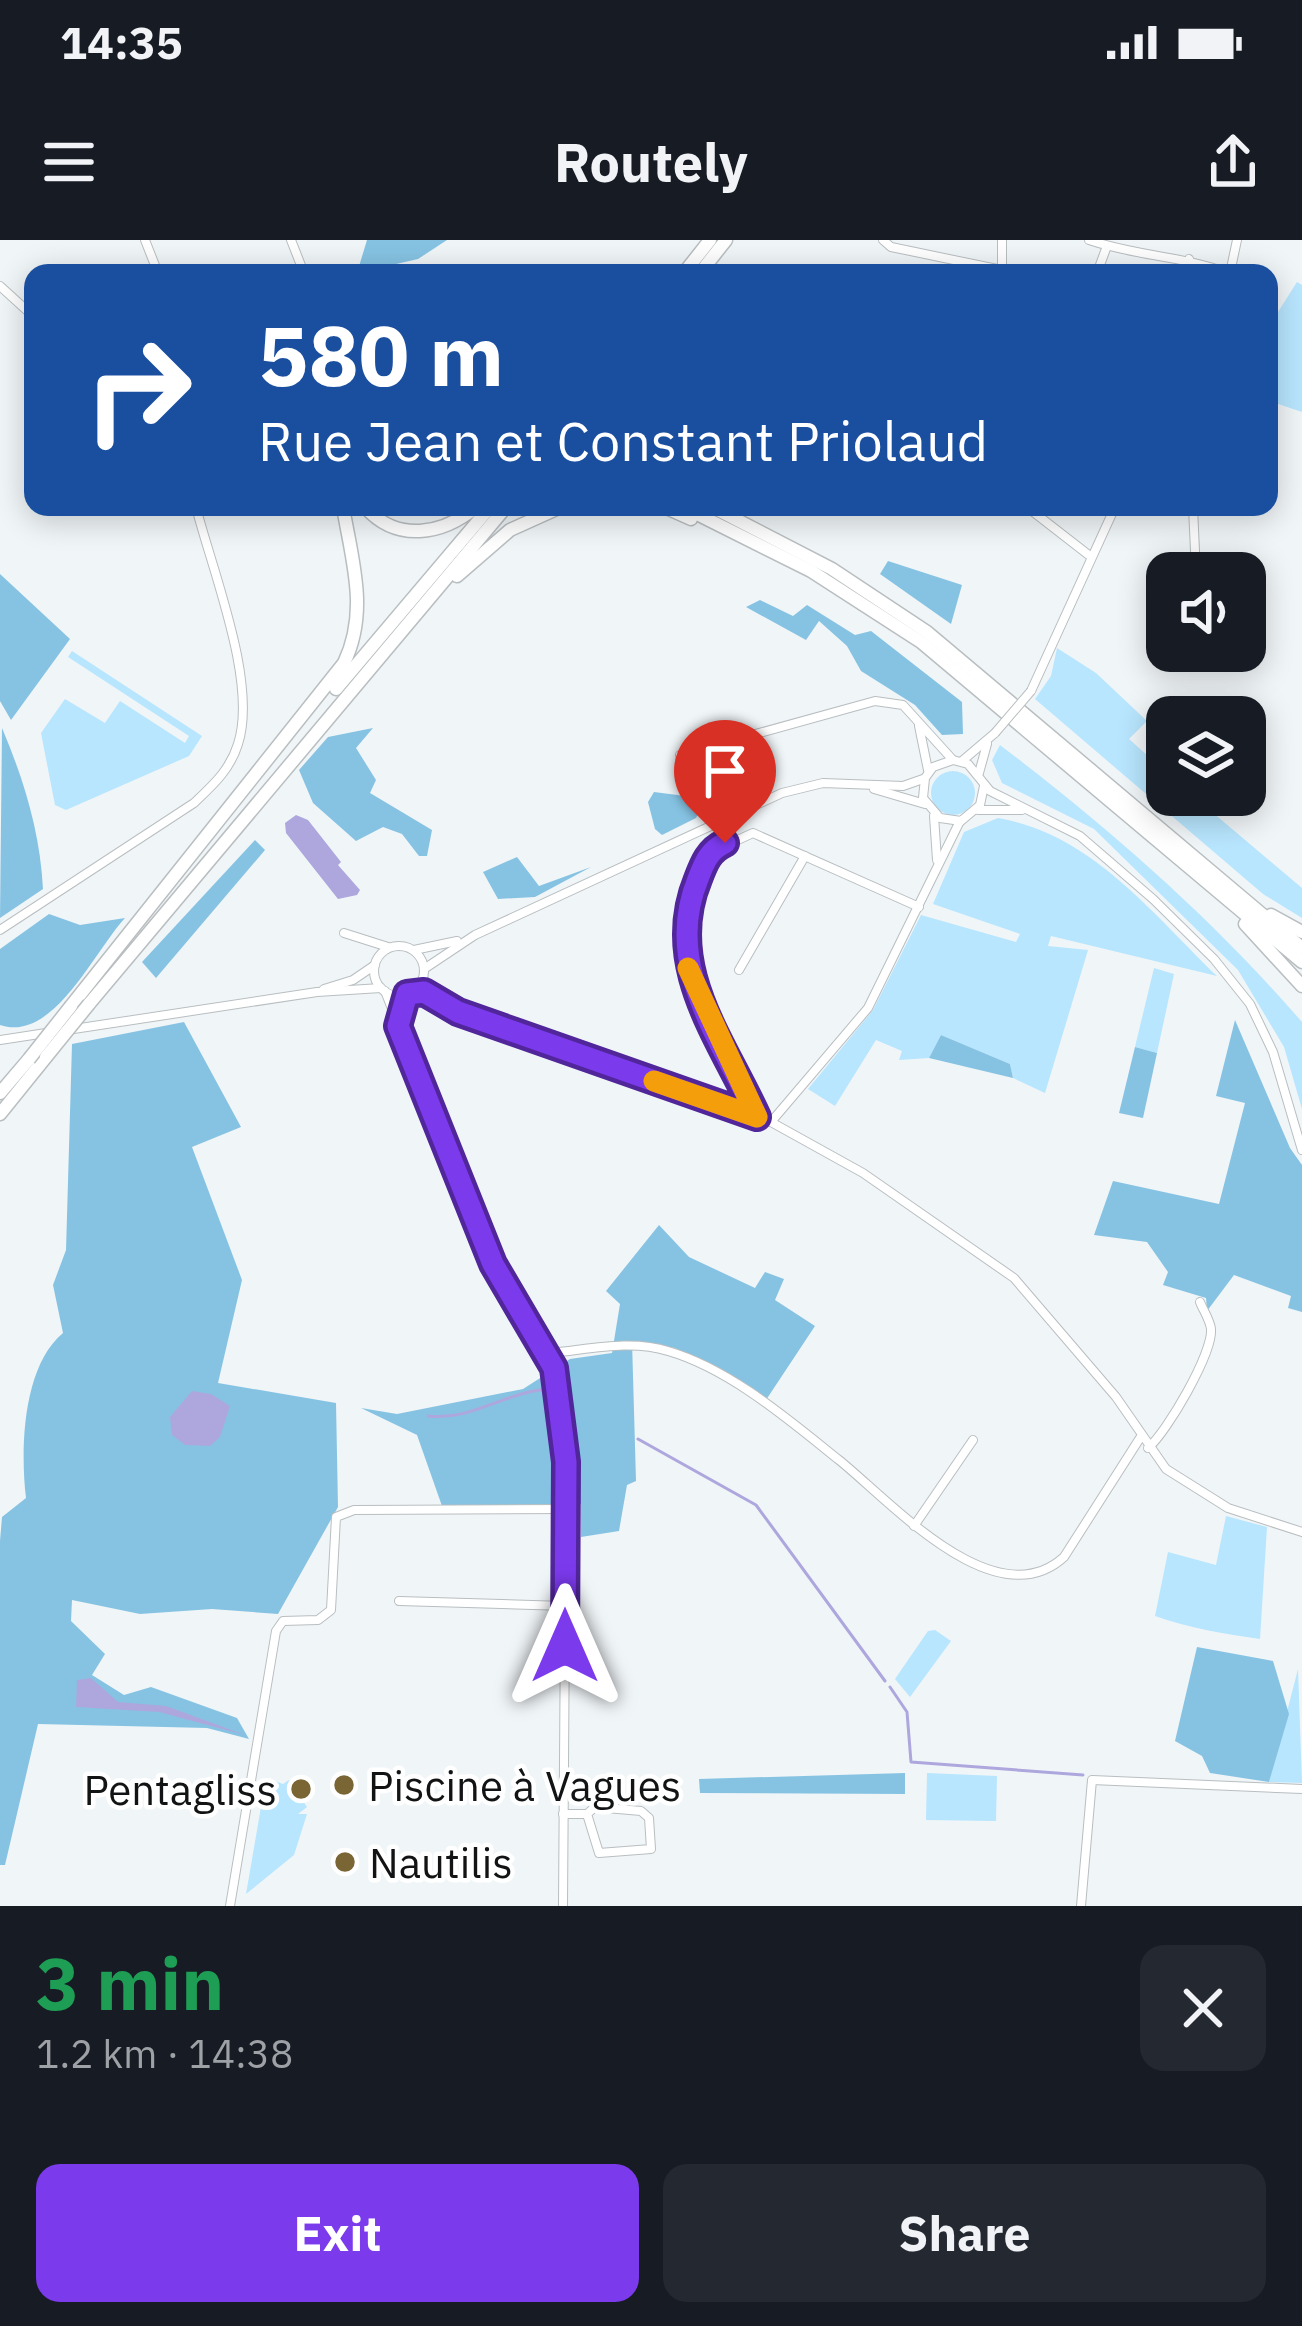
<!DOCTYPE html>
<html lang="en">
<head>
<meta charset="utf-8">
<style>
	:root { --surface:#171b24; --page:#242831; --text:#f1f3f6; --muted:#9ea1a6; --accent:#7c3aed }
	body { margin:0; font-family:"IBM Plex Sans",sans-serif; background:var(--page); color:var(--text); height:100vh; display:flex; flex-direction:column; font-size:45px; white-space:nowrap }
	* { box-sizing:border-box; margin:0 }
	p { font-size:39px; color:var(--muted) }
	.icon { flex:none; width:66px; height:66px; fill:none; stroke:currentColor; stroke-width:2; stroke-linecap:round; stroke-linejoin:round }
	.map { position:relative; height:1666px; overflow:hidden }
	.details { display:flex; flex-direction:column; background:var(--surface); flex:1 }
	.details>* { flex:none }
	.guide { position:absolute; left:24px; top:24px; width:1254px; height:252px; border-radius:24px; box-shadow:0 6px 30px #0003; background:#1a4fa0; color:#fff; overflow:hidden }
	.fabs { position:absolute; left:1146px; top:312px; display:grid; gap:24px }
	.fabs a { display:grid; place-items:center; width:120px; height:120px; border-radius:24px; background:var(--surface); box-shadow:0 6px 30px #0003; font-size:60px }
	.pin { position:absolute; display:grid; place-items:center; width:102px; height:102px; color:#fff; margin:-123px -51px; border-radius:50% 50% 50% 0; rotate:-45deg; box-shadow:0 0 12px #0007 }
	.pin .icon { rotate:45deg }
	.me { position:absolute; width:132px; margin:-66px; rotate:0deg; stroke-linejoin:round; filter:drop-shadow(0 0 9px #0008) }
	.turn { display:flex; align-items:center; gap:42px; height:252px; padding:0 36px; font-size:54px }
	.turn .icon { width:156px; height:156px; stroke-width:2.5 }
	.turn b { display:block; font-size:84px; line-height:102px }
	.round { display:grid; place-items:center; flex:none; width:126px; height:126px; border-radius:24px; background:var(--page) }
	.head { display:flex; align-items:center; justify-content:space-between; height:204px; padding:0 36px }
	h1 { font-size:72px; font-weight:800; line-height:90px; color:#1e9e55 }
	.button { display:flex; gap:24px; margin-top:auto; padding:24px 36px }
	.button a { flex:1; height:138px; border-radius:24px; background:var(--accent); color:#fff; font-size:48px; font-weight:800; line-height:138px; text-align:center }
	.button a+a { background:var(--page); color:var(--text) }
	.status { display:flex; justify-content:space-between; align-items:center; height:84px; padding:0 60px; background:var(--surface); direction:ltr }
	.status svg { height:33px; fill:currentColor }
	header { display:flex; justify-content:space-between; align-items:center; height:156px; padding:0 36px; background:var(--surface); font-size:54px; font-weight:800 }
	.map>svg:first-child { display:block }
</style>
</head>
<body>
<div class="status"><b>14:35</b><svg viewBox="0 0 49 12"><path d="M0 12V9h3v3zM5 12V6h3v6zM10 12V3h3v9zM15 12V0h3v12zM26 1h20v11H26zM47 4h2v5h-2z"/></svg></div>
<header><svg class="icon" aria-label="menu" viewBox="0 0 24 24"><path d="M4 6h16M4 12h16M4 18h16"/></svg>Routely<svg class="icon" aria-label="share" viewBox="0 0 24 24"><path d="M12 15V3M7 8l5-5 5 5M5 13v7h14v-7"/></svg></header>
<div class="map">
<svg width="1302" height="1666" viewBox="0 0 1302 1666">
	<rect width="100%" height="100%" fill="#f0f5f8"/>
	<!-- green -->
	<g fill="#b8e6fe">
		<polygon points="1297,42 1302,45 1302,172 1269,161 1269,86"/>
		<polygon points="1057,408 1096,433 1147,481 1129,499 1167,533 1167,555 1192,555 1302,648 1302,678 1263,654 1035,459 1051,436"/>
		<polygon points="72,411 202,496 189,516 66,570 55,565 41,493 65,459 105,483 120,461 185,503 189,496 68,417"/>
		<path d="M1000,505C1110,589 1211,677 1302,782V869L1284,807L1238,730L1094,589L1002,543L992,520Z"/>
		<circle cx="953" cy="553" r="22"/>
		<path d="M998,578C1091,594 1151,672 1217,736L1051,696L1048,706L1088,710L1045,853L1013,838L1010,824L941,795L929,818L899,820L902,811L876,800L835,866L808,849L873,770L921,675L1016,702L1020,694L933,664L964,592Z"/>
		<polygon points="1154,728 1174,734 1157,813 1135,807"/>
		<path d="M1226,1276L1267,1287L1260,1399C1225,1394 1189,1388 1155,1376L1168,1312L1216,1325Z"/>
		<polygon points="935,1390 951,1401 910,1457 895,1439 928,1391"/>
		<polygon points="1298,1429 1302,1543 1269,1542"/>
		<polygon points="927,1533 997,1536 996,1581 926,1580"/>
		<polygon points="266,1538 283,1544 289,1540 307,1567 298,1574 307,1574 294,1615 246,1654"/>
	</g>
	<!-- forest -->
	<g fill="#86c3e3">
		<polygon points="367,0 447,0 418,19 357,33"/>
		<polygon points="888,321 962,345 951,384 880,334"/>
		<polygon points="0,334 70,399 11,480 0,461"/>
		<polygon points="760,360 793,376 807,365 855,395 871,391 962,462 963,494 942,495 915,465 861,431 847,406 819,381 806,400 746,367"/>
		<path d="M2,488C24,540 40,592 43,649L0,678Z"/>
		<polygon points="373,488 356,508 376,540 370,553 432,590 427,616 419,616 402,594 383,587 356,601 313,563 299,530 328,497"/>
		<polygon points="654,552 693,557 700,570 696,578 662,595 655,589 648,562"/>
		<polygon points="255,600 265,610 156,738 142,722"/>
		<polygon points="517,617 539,646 591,627 535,657 498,659 483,632"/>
		<path d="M49,674L80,685L125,678C93,713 53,803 0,785V709Z"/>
		<polygon points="1235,780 1290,908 1302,925 1302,1072 1288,1068 1291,1056 1234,1035 1207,1071 1206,1058 1163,1045 1168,1032 1147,1002 1094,995 1113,941 1219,964 1245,863 1216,856"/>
		<path d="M184,782L241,887L192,907L242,1040L218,1143L336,1163L338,1267L278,1374L212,1369L140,1374L72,1360L71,1381L105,1414L92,1435L124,1455L151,1447L237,1478L249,1499L207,1488L38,1484L5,1625H0V1301L2,1277L26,1258C20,1208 23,1126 63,1093L53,1045L66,1010L72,804Z"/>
		<polygon points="941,795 1010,824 1013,838 929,818"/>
		<polygon points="1135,807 1157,813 1143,878 1119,873"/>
		<polygon points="659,985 689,1017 755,1048 765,1032 784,1039 775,1060 815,1086 766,1160 675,1108 632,1101 636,1241 627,1245 619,1291 581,1297 581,1264 442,1266 417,1195 361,1168 397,1174 523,1149 570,1119 612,1113 620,1064 606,1051"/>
		<polygon points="1197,1407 1273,1421 1289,1474 1269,1542 1210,1533 1202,1516 1175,1501"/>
		<polygon points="905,1533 905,1554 700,1553 699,1539"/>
	</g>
	<!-- water -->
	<g fill="#ada7dd">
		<polygon points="296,575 308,580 341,622 338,625 360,650 357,655 338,659 286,593 285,583"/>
		<polygon points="192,1151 211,1154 230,1166 220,1197 210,1206 185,1205 172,1195 170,1177"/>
		<polygon points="91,1438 118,1462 166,1466 245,1495 159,1472 76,1467 77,1440"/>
	</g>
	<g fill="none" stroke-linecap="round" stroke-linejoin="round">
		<!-- stream -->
		<g stroke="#ada7dd" stroke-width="3">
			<path d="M428,1176C472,1181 504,1152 549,1149"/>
			<polyline points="638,1199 756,1265 885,1441"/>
			<polyline points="890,1447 907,1472 911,1522 1083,1535"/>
		</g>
		<defs>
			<g id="minor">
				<polyline points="145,0 158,33"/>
				<polyline points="291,0 304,33"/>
				<polyline points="883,0 891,7 1002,30"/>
				<path d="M1089,0C1136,16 1182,16 1228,33"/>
				<polyline points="1002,33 1002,0"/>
				<polyline points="1097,33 1107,6"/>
				<polyline points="1182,33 1189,19"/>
				<polyline points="1230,33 1237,0"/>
				<polyline points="0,46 33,76"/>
				<polyline points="1027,267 1090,316"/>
				<polyline points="1193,267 1196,333"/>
				<polyline points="1031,451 1115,267"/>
				<polyline points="919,486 928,530"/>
				<polyline points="680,515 875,461 903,465 952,519"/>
				<polyline points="962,521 995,493"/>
				<polyline points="979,533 987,504"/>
				<polyline points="984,546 980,565 961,581 940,578 923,558 925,538 933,527 953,520 968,524 990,551 1080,596 1153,659 1214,719 1250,764 1273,812 1302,910"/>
				<polyline points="874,549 925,564"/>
				<polyline points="978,570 1022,570"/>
				<polyline points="934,576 937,620"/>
				<path d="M0,690L194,563C213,545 230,530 238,504C258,443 212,330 196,267"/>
				<polyline points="344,693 388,707"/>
				<circle cx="399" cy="731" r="25"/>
				<polyline points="414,710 457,701"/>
				<polyline points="424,729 475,695 782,553 823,543 903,546 923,539"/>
				<polyline points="739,730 805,616"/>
				<polyline points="324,749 353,740 375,725"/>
				<polyline points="385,751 493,1024 546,1109 560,1155 566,1240 563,1666"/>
				<polyline points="413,751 771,882 863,933 1014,1038 1116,1157 1166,1229 1228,1268 1302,1292"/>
				<polyline points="67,790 317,752 381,748"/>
				<polyline points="0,800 46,793"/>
				<path d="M756,876C711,775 655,726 709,613L753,593L919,667"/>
				<polyline points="771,882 868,768 960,581"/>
				<path d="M549,1113C587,1110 630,1099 668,1111C730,1129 789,1180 839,1220C888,1259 995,1380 1064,1317L1140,1198"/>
				<path d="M1148,1208C1167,1192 1213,1113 1211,1089C1210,1080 1203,1070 1200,1062"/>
				<polyline points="914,1286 973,1200"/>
				<polyline points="399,1361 565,1366"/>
				<polyline points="563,1574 587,1574 595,1567 641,1571 649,1578 651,1609 599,1613 587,1574"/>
				<polyline points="230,1666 276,1391 283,1381 318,1380 331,1370 336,1277 354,1270 566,1269"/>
				<polyline points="1081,1666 1092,1540 1302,1549"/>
			</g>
			<g id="highway">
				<polyline points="684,33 710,0"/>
				<polyline points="700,33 726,0"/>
				<path d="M365,267C397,303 442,295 476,267"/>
				<polyline points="664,267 691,279"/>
				<polyline points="683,267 811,331 921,402 1302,722"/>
				<polyline points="712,267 832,329 927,392 1302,708"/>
				<polyline points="457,336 510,290 561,267"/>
				<polyline points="336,449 490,267"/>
				<polyline points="1271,675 1302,692"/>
				<polyline points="1245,684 1302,746"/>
				<polyline points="89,764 506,267"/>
				<path d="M71,766L344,423C369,371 352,321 343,267"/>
				<polyline points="0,853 29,819"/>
				<polyline points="0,874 46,817"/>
			</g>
		</defs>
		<!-- minor casing -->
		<use href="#minor" stroke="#b9bec0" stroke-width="10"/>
		<!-- highway casing -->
		<use href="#highway" stroke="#b9bec0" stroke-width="15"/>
		<!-- minor -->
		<use href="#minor" stroke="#fff" stroke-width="8"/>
		<!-- highway -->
		<use href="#highway" stroke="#fff" stroke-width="12"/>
		<defs>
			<polyline id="minor-bridge" points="995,493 1031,451"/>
			<g id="highway-bridge">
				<polyline points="46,817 89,764"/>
				<polyline points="29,819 71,766"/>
			</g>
		</defs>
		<!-- minor-bridge casing -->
		<use href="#minor-bridge" stroke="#b9bec0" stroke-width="10" stroke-linecap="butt"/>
		<!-- highway-bridge casing -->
		<use href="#highway-bridge" stroke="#b9bec0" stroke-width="15" stroke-linecap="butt"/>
		<!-- minor-bridge -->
		<use href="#minor-bridge" stroke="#fff" stroke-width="8"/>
		<!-- highway-bridge -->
		<use href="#highway-bridge" stroke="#fff" stroke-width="12"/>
	</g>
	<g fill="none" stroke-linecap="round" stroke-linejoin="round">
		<defs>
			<path id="route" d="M565,1406L566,1222L554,1128L493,1024L398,786L407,754L424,752L458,772L757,877C722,800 662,726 698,639C704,623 709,610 725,603"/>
		</defs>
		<!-- route casing -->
		<use href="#route" stroke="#51269a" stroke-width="30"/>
		<!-- route -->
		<use href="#route" stroke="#7c3aed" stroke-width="21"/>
		<!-- slow -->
		<polyline stroke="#f59e0b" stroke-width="21" points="654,841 757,877 688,728"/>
	</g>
	<!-- markers -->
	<g fill="#7a6535" stroke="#fff" stroke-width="4.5">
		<circle cx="344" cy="1545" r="12"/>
		<circle cx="301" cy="1549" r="12"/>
		<circle cx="345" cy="1622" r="12"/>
	</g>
	<g text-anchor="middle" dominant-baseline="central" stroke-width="9" stroke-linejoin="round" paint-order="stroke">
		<!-- poi labels -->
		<g font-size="42" fill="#121314" stroke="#fff" text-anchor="start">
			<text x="368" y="1545">Piscine à Vagues</text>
			<text x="277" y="1549" text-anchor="end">Pentagliss</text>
			<text x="369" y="1622">Nautilis</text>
		</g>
	</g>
</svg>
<div class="fabs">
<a><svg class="icon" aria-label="sound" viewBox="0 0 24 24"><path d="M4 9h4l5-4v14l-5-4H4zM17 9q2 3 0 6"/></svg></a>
<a><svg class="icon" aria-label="layers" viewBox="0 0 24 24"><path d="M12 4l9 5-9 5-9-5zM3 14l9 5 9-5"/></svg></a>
</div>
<div class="pin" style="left:725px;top:603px;background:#d93025"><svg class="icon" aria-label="arrive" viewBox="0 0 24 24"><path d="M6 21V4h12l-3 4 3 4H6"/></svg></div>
<svg class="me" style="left:565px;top:1406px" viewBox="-20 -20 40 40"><path d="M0-17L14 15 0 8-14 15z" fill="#7c3aed" stroke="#fff" stroke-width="4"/></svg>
<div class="guide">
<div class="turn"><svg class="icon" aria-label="right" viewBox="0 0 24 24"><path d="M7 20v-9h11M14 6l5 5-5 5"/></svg><div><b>580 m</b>Rue Jean et Constant Priolaud</div></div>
</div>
</div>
<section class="details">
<div class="head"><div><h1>3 min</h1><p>1.2 km · 14:38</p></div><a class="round"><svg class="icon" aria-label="close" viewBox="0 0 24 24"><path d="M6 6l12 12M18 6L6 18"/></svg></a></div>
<div class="button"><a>Exit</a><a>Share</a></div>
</section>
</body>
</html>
